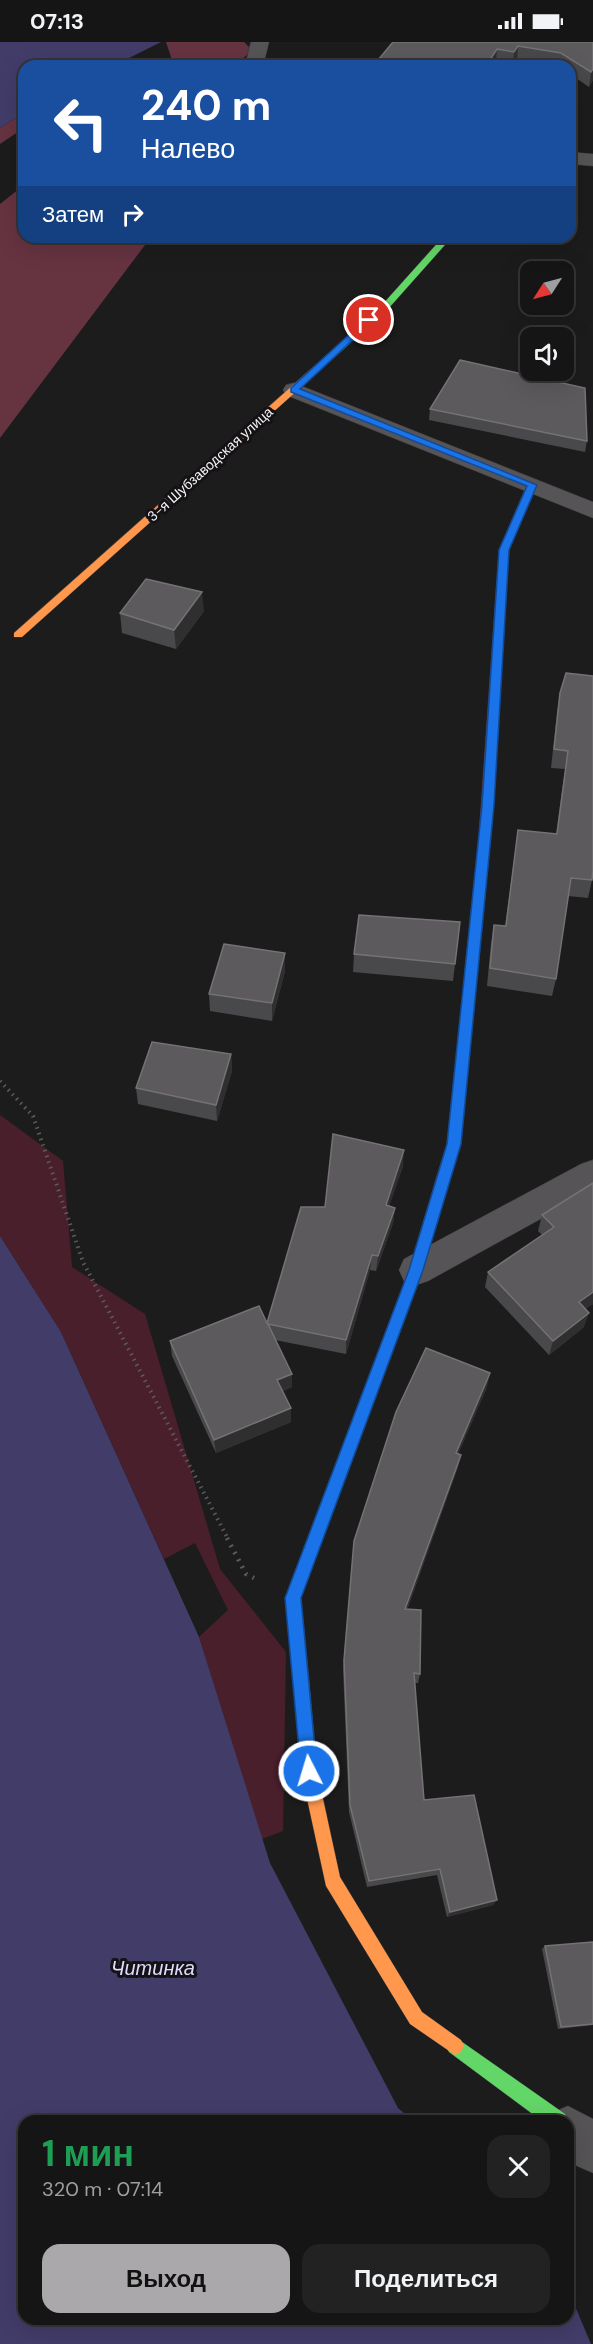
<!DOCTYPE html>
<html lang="ru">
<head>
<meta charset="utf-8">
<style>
	:root { --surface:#161516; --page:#232223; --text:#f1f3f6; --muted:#9e9fa1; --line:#353435; --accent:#aaa8aa }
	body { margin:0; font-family:"DM Sans",sans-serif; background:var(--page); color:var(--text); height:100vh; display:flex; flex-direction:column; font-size:22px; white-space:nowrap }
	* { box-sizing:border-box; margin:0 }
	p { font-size:20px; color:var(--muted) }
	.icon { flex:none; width:33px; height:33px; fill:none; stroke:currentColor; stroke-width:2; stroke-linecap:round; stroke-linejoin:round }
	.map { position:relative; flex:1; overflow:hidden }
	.details { position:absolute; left:18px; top:2073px; width:556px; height:210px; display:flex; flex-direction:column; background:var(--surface); border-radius:18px; box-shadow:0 6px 24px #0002,0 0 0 2px var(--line) }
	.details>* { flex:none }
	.guide { position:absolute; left:18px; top:18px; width:558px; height:183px; border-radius:18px; box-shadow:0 6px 24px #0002,0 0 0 2px var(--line); background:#1a4fa0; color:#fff; overflow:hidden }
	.needle { width:39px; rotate:234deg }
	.fabs { position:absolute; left:520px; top:219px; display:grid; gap:12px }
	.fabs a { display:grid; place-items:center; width:54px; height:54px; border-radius:12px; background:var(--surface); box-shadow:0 6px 24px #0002,0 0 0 2px var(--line); font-size:30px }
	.pin { position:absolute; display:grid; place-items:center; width:51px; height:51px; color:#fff; margin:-26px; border:3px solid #fff; border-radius:50%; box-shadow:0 2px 6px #0007 }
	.me { position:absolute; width:66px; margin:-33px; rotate:355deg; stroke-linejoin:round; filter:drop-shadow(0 0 4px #0008) }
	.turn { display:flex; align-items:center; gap:21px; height:126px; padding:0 24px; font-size:27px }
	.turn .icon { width:78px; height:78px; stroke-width:2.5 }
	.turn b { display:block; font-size:42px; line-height:51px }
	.then { display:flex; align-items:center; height:57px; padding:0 24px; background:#0003; gap:12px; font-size:22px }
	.round { display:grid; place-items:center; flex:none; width:63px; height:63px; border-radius:18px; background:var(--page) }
	.headline { display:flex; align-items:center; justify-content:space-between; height:102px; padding:0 24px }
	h1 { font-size:36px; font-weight:700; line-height:45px; color:#1e9e55 }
	.action { display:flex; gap:12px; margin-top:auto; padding:12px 24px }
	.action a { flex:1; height:69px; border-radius:18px; background:var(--accent); color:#111; font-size:24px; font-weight:700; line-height:69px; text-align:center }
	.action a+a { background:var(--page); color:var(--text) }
	.status { display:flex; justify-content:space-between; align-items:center; height:42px; padding:0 30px; background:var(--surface); direction:ltr }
	.status svg { height:16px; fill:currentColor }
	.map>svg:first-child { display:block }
</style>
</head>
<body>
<div class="status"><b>07:13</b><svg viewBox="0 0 49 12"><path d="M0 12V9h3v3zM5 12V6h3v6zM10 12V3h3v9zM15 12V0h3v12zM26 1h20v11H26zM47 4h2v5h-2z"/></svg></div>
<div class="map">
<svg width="593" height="2302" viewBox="0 0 593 2302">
	<rect width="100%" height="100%" fill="#1d1c1d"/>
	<!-- green -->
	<polygon fill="#4a1f2c" points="0,1073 63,1119 72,1225 145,1272 220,1527 286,1610 283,1789 262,1797 199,1595 228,1568 195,1501 164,1517 61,1290 0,1194"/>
	<!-- forest -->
	<g fill="#663341">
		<polygon points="166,0 244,0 252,8 235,24 174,24"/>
		<polygon points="24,71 24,86 0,102 0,86"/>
		<polygon points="24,143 24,195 151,195 0,396 0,162"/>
	</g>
	<!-- water -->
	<g fill="#423c69">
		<polygon points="0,0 161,0 113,24 24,24 24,71 0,86"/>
		<polygon points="0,1194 61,1290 199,1595 270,1821 398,2066 413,2079 24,2079 24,2277 568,2277 569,2250 591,2302 0,2302"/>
	</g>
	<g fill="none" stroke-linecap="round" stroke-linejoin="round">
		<defs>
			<g id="street">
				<polygon points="251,0 269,0 263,24 245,24"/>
				<polygon points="570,110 593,112 593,124 570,122"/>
				<polygon points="294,341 593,460 593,476 286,353 283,348 286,343"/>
				<polygon points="593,1118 593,1148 428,1239 416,1243 404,1239 399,1228 404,1217 581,1122"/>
				<polygon points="568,2064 593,2077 593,2131 577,2124 568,2114 568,2079 549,2079 552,2071"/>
			</g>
			<g id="fast">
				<polygon points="443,195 452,195 388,267 316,332 310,332 310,328 382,263"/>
				<polygon points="485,789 491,793 461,1102 448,1144 446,1148 436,1148 434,1144 447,1102 479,793"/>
				<polygon points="455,1995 565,2072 567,2079 542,2079 449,2010 446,2004 449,1998"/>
			</g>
			<g id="slow">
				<polygon points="310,328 318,330 22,595 14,595 14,591"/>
				<polygon points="301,1631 307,1633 309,1639 317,1729 340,1835 422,1970 461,1998 464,2004 461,2010 455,2013 410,1982 326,1844 301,1729 293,1639 295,1633"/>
			</g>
			<g id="jam">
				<polygon points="532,440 537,443 509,508 491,793 485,797 479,793 499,508 527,443"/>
				<polygon points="441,1138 446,1140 448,1144 423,1228 301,1556 309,1639 307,1645 301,1647 295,1645 293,1639 285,1556 409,1228 434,1144 436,1140"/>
			</g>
		</defs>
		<!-- street casing -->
		<use href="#street" stroke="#3a393a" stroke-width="1"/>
		<!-- fast casing -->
		<use href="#fast" stroke="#3a393a" stroke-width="1"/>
		<!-- slow casing -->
		<use href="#slow" stroke="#3a393a" stroke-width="1"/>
		<!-- jam casing -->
		<use href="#jam" stroke="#3a393a" stroke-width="1"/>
		<!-- path-far1 -->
		<polyline stroke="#5c5b5c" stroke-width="4" stroke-dasharray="1.5 4.5" stroke-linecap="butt" points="0,1039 33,1074 83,1220 228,1497"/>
		<!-- path -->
		<polyline stroke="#5c5b5c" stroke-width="4.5" stroke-dasharray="2 6" stroke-linecap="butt" points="227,1496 246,1532 254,1536"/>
		<!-- street -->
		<use href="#street" fill="#565456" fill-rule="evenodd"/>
		<!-- fast -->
		<use href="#fast" fill="#63d668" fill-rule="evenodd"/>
		<!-- slow -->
		<use href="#slow" fill="#ff974d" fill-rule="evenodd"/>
		<!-- jam -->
		<use href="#jam" fill="#b3261e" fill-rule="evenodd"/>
	</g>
	<!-- wall -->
	<g fill="#49484a">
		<polygon points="393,0 593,0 593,38 589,45 570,32 570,24 553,24 517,18 513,24 496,21 494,24 373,24"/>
		<polygon points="430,367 587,399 585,410 429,378"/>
		<polygon points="204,569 176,607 122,591 120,571"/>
		<polygon points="560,651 592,838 588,856 568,854 556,937 552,954 487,944 491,901 494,883 505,884 518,788 556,792 565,727 551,726 557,670"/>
		<polygon points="354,912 455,922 453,939 353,930"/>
		<polygon points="285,929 272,979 210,969 209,952"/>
		<polygon points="231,1012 232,1029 217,1079 138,1062 136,1046"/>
		<polygon points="403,1124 389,1164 395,1166 393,1181 376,1229 370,1228 346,1312 275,1298 292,1345 283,1349 291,1366 291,1380 216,1411 172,1314 170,1299 267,1281 325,1165"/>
		<polygon points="593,1141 593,1262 585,1267 584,1285 549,1313 485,1245 488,1230 542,1193 538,1189 542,1173"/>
		<polygon points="487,1345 458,1412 458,1425 407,1568 420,1632 418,1641 415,1641 424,1758 497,1858 493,1863 447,1875 437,1833 367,1845 349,1770 343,1627 354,1499"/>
		<polygon points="593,1900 593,1983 558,1987 542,1907 545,1904"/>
	</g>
	<!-- shaded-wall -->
	<g fill="#302f30">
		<polygon points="518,4 517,18 513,24 514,10"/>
		<polygon points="497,7 496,21 494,24 486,24"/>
		<polygon points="593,27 593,38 589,45 591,30"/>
		<polygon points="202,550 204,569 176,607 174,588"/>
		<polygon points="285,911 285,929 272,979 272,961"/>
		<polygon points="231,1012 232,1029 217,1079 216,1063"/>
		<polygon points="404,1108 403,1124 384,1179 386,1163"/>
		<polygon points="395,1166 393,1181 376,1229 378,1214"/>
		<polygon points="372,1213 370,1228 346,1312 346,1298"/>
		<polygon points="593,1250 593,1262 574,1274 579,1260"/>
		<polygon points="589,1271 584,1285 549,1313 553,1299"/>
		<polygon points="490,1331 487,1345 453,1424 456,1411"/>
		<polygon points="292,1332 292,1345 277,1351 277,1338"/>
		<polygon points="291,1366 291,1380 216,1411 214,1398"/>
		<polygon points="461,1413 458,1425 403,1578 405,1567"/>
		<polygon points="497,1858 493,1863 447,1875 450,1870"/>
	</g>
	<!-- building -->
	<g fill="#5c5a5c" stroke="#747274" stroke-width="1.5">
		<polygon points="393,0 593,0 593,27 591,30 561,11 518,4 514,10 497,7 486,24 450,24 429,20 426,24 373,24"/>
		<polygon points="460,318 585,346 587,399 430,367"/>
		<polygon points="146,537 202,550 174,588 120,571"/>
		<polygon points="566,631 593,634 593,829 592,838 571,836 556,937 490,926 494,883 506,884 518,788 557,792 568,709 554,707 560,651"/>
		<polygon points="359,873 460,880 455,922 354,912"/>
		<polygon points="224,902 285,911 272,961 209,952"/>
		<polygon points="152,1000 231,1012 216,1063 136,1046"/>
		<polygon points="333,1092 404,1108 386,1163 395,1166 378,1214 372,1213 346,1298 268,1282 292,1332 277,1338 291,1366 214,1398 170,1299 259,1264 267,1281 301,1165 325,1165"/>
		<polygon points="593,1141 593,1250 579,1260 589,1271 553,1299 488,1230 554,1185 542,1173"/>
		<polygon points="426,1306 490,1331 456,1411 461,1413 405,1567 421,1568 420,1632 414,1631 424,1758 474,1753 497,1858 450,1870 440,1827 369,1839 350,1763 344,1618 354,1499 396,1370"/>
		<polygon points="593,1900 593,1982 561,1985 545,1904"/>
	</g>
	<!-- route -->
	<polygon fill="#1a73e8" stroke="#114b97" stroke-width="1.5" points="366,277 374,278 300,347 537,443 509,508 494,763 461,1102 423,1228 301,1556 317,1729 315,1735 309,1738 303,1735 301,1729 285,1556 409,1228 447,1102 482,763 499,508 527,444 291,350 291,346"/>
	<g text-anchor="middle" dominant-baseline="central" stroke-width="6" stroke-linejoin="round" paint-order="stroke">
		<!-- far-street labels -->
		<g font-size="14" fill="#f6f4f6" stroke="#151215">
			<text transform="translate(210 422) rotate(-42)">3-я Шубзаводская улица</text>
		</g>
		<!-- near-water labels -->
		<g font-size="20" font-style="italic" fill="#dedbfd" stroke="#151215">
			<text x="153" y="1926">Читинка</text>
		</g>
	</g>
</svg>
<div class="fabs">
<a><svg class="needle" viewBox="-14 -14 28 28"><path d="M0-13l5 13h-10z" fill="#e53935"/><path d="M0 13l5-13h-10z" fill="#9e9fa1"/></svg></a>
<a><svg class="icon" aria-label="sound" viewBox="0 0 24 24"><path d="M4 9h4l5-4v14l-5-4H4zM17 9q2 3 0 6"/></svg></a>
</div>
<div class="pin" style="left:369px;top:278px;background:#d93025"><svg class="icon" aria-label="arrive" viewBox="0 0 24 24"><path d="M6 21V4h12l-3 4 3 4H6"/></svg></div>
<svg class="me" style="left:309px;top:1729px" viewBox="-20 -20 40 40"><circle r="17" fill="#1a73e8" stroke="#fff" stroke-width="3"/><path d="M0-11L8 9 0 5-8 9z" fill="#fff"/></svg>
<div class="guide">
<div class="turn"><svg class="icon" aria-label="left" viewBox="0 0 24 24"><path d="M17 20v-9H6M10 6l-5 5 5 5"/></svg><div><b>240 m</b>Налево</div></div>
<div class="then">Затем<svg class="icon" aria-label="right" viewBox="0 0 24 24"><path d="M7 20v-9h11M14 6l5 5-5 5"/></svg></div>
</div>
<section class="details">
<div class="headline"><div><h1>1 мин</h1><p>320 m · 07:14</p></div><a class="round"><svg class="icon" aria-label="close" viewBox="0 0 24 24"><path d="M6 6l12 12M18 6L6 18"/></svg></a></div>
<div class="action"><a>Выход</a><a>Поделиться</a></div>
</section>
</div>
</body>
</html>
